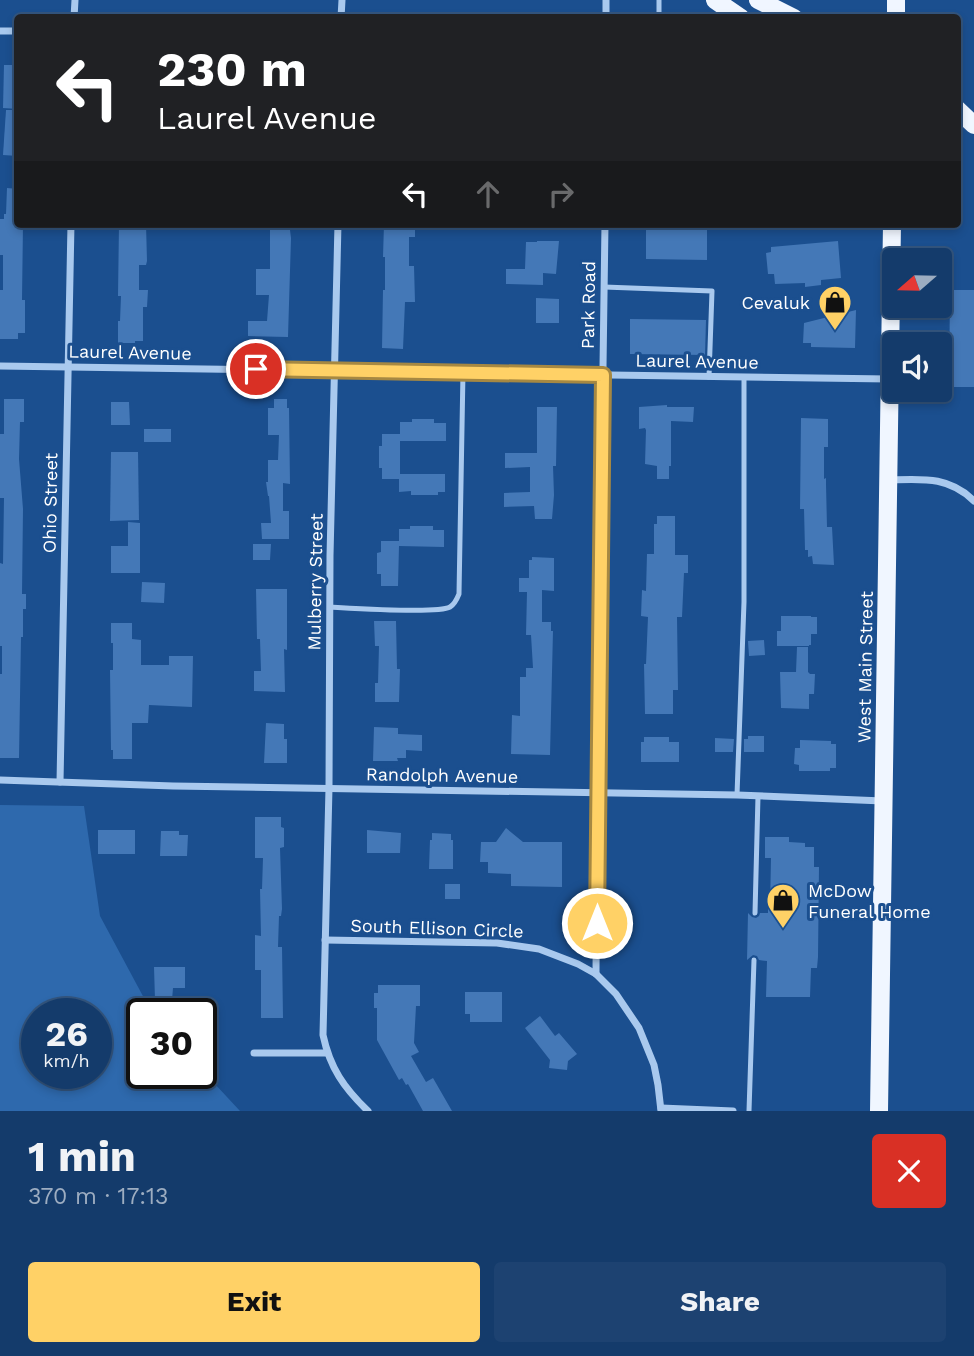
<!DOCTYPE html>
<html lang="en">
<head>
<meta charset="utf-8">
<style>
	:root { --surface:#143b6b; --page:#1d4271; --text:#f1f3f6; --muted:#9dadc1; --line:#33557e; --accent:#ffd166 }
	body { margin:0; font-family:"Work Sans",sans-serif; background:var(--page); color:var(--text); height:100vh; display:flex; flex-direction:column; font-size:26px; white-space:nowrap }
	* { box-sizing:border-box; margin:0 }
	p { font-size:23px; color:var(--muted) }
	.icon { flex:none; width:38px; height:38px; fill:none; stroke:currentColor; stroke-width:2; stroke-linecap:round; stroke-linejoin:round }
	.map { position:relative; height:1111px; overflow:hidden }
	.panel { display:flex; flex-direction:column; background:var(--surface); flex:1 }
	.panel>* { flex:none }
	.guide { position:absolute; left:14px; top:14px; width:947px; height:214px; border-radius:7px; box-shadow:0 4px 10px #0003,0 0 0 2px var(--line); background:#202124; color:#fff; overflow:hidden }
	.needle { width:46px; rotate:250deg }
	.buttons { position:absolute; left:882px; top:248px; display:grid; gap:14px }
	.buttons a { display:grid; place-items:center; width:70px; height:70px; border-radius:7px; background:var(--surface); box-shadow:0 4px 10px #0003,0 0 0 2px var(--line); font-size:35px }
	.speed { position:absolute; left:21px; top:998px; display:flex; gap:14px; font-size:35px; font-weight:700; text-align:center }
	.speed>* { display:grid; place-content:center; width:91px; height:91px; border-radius:50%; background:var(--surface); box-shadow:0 4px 10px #0003,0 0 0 2px var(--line); line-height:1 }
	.speed small { font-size:18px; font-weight:400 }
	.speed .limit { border:4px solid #111; border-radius:10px; background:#fff; color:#111 }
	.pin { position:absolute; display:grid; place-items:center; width:60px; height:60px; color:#fff; margin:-30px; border:4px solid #fff; border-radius:50%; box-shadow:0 2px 7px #0007 }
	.me { position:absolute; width:77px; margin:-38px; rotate:0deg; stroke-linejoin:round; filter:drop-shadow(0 0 5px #0008) }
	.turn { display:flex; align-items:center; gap:24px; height:147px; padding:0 28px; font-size:32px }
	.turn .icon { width:91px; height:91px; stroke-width:2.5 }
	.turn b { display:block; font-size:49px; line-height:60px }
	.lanes { display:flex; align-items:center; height:66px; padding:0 28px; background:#0003; justify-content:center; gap:35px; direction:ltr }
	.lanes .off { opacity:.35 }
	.round { display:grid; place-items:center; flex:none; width:74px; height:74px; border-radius:7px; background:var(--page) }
	.head { display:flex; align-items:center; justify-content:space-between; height:119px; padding:0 28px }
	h1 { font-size:42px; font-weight:700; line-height:52px }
	.action { display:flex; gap:14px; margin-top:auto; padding:14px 28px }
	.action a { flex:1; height:80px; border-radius:7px; background:var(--accent); color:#111; font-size:28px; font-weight:700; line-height:80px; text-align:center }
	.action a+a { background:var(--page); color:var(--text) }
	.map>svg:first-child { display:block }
</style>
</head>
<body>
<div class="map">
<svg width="974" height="1111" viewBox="0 0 974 1111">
	<rect width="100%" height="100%" fill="#1b4f8f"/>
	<!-- green -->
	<path fill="#2e69ad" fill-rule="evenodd" d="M0,805L84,806L100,916L152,1013H142V1073H201V1069L240,1111H0ZM37,1013H96V1073H37Z"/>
	<!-- building -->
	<g fill="#4478b7">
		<polygon points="4,65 18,65 18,109 3,108"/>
		<polygon points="6,110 18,110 18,156 3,155"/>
		<polygon points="7,188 18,189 18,224 23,224 22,300 25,300 25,333 18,333 18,339 0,339 0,290 3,290 3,255 0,255 0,219 4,219 4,214 6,214"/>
		<polygon points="119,224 146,224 147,261 146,265 139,265 139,290 148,290 147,307 143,307 143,341 135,341 135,343 118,343 118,321 120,321 121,296 118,296"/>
		<polygon points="384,224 415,224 415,237 409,237 409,266 414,266 415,302 405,302 403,349 382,348 383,290 385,290 385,257 383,257"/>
		<polygon points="646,225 707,225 707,260 646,259"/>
		<polygon points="270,230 290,230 291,238 288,337 248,336 248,321 267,321 269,295 256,295 256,269 270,269"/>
		<polygon points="537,241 559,241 556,274 543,273 543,285 506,284 506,269 525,269 526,242 537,242"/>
		<polygon points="838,241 841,278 821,280 821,285 805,287 805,283 775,284 774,274 768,274 766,253 771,252 771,247"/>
		<polygon points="950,290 974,290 974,387 949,387"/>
		<polygon points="536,298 559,299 559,323 536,323"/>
		<polygon points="856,310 855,348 811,347 811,343 803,343 804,323"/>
		<polygon points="630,319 706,320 705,355 630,354"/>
		<polygon points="4,399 24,399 24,422 20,422 19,459 23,509 22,594 26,594 26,609 23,609 23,637 21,637 19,758 0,758 0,674 2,674 2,646 0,646 0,563 3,564 4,498 0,498 0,434 4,434"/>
		<polygon points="274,399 287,399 287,408 289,408 290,484 283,483 283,511 289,511 289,539 262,539 261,523 271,523 269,496 268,496 266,482 268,482 268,460 278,460 279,435 268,435 268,408 274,408"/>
		<polygon points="111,402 129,402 130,425 111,425"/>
		<polygon points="667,405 667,407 694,407 693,422 671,421 671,466 669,466 669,479 657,479 657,466 645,464 646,430 645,428 639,429 639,407"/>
		<polygon points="537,407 557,407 556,466 553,466 554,495 552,519 535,519 534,506 504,507 504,493 530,492 530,467 505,468 505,453 537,453"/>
		<polygon points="801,418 828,419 828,447 824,447 824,479 826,478 826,484 827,527 832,527 834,565 813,564 812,556 808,557 808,550 805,550 804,509 800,509"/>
		<polygon points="412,419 434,419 434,423 446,423 446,441 400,441 400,474 445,474 445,492 438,492 438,495 411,495 411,491 399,492 399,479 382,479 382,468 379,468 379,446 382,446 382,434 400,434 400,439 400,422 412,422"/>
		<rect x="144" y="429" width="27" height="13"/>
		<polygon points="111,452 138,452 139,520 110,521"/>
		<polygon points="657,516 675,516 675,555 688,555 688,573 684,573 682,617 677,617 678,690 673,690 673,714 645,714 644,664 646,664 648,617 641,616 642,590 646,591 647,554 654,554 654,524 657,524"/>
		<polygon points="128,522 140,523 140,573 111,573 111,546 128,546"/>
		<polygon points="410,526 433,526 433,530 444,530 444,547 399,546 398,586 381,586 381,574 377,574 377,553 381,552 381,541 399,541 399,529 410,529"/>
		<polygon points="253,544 271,544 270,560 253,560"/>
		<polygon points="532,557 554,558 554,591 542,590 542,622 551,622 551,631 553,631 550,755 511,754 512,715 520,716 520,677 526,677 526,668 533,668 531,635 526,635 527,592 519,592 519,578 529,578 529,560 532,560"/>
		<polygon points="142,582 165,583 164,603 141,602"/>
		<polygon points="256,589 287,589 287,650 284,649 285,692 254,691 254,671 261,671 260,639 257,639"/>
		<polygon points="781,616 811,616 811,617 817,617 817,634 811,634 811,645 809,645 809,646 777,646 777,631 781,631"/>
		<polygon points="374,621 396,621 397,669 400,669 399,702 375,702 375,683 378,683 379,646 375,646"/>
		<polygon points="111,623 132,623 132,639 141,640 141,665 169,665 169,656 193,656 192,707 149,705 148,723 132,723 132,759 113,759 113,750 111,750 110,670 113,670 113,643 111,643"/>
		<polygon points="764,640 765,655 749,656 748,641"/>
		<polygon points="797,647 808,647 808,672 810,674 815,674 814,694 809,694 809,709 781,708 780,672 796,672"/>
		<polygon points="266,723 284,724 284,739 287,739 287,763 264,763"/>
		<polygon points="374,727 398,728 398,734 422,735 422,751 406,750 406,758 397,758 398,761 373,761"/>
		<polygon points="748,736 764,736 764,752 744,752 744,739 748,739"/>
		<polygon points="644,737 669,737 669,742 679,742 679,762 641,762 641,742 644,742"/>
		<polygon points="715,738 734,739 733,752 715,752"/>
		<polygon points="800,740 831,741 831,744 836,744 836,768 830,768 830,771 799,771 799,765 794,764 795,748 800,748"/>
		<polygon points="255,817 281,817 281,827 284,828 284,847 280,848 282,909 281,916 279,916 278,947 282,947 283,1018 261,1018 261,970 255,970 255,935 261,936 260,889 262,889 263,858 255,858"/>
		<polygon points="506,828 523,842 562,842 562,887 511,886 511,874 488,873 488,862 480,862 481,842 496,842"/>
		<rect x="98" y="830" width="37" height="24"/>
		<polygon points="367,830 401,833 400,853 367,853"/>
		<polygon points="161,831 179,831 179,835 188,835 187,856 160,856"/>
		<polygon points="432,833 451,834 451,840 453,840 453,869 429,869 430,840 432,840"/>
		<polygon points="765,837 789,837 789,842 805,843 805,847 814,847 814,867 819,867 818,957 817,968 811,968 810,997 766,997 767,961 759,960 757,956 753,955 747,960 748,913 752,917 756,918 759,916 760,913 768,913 768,909 770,909 771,858 765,858"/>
		<rect x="445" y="884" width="15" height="15"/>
		<polygon points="154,967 185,967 185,988 173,988 172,1000 155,1000"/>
		<polygon points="378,985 420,985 420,1006 416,1006 414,1043 419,1052 411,1056 426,1082 433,1078 452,1111 423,1111 408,1084 406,1085 402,1078 399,1080 377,1040 377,1008 374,1008 374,993 378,993"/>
		<polygon points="465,992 502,992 502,1022 470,1022 470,1014 465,1014"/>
		<polygon points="540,1016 555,1036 559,1033 577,1054 568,1061 567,1070 549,1068 550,1060 525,1028"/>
	</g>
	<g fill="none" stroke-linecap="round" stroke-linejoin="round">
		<!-- service -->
		<g stroke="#a9c9ee" stroke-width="5">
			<polyline points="659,0 659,18"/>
			<polyline points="604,287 712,291 709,377"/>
			<path d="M330,607C349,608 438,614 450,607C455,604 457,599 459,594L463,372"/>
			<polyline points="737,795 744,602 744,377"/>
			<polyline points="755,913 758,796"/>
			<polyline points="749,1111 754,960"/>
		</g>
		<!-- minor -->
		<g stroke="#a9c9ee" stroke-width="7">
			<polyline points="606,0 606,18"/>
			<polyline points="74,18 75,0"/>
			<polyline points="341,18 342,0"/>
			<polyline points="0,31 18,31"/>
			<path d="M338,224L330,556L329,788L323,1035C330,1068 344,1088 368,1111"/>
			<polyline points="0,366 889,379"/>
			<path d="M890,480C922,479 949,476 974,501"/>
			<polyline points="0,780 173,786 737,795 883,801"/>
			<polyline points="60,782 71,224"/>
			<polyline points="325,940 497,943 539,949 578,964 596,974 616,994 639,1028 654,1065 658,1085 661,1111"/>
			<polyline points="596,974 597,794 605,224"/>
			<polyline points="254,1053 327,1053"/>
			<polyline points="661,1108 733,1111"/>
		</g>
		<!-- primary -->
		<g stroke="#f0f6ff" stroke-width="18">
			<polyline points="715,0 741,18"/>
			<polyline points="758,0 794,18"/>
			<polyline points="896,18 896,0"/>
			<polyline points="957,109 974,125"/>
			<polyline points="879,1111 892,224"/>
		</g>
	</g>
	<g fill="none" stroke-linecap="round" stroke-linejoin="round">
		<defs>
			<polyline id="route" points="256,369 603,375 597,923"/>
		</defs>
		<!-- route casing -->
		<use href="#route" stroke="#a68842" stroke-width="18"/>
		<!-- route -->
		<use href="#route" stroke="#ffd166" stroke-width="12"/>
	</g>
	<!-- icons -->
	<defs>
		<symbol id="shop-pin" viewBox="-11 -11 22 30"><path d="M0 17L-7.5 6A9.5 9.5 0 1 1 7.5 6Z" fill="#ffd166" stroke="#1b4f8f"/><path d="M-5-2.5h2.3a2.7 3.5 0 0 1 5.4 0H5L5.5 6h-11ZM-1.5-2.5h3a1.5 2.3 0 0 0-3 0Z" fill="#111"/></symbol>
	</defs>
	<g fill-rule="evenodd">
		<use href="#shop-pin" x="816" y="283" width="38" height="52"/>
		<use href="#shop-pin" x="764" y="881" width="38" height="52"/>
	</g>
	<g text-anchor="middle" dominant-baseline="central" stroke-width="6" stroke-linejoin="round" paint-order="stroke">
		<!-- poi labels -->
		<g font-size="18" fill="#fff" stroke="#1b4f8f" text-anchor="end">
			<text x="810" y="302">Cevaluk</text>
			<text x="808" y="890" text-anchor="start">McDow<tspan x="808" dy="21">Funeral Home</tspan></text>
		</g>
		<!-- street labels -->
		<g font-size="18" fill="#fff" stroke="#1b4f8f">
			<text transform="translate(588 305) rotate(-89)">Park Road</text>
			<text transform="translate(130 352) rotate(1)">Laurel Avenue</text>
			<text transform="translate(697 361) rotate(1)">Laurel Avenue</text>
			<text transform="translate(50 503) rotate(-89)">Ohio Street</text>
			<text transform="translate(315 582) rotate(-89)">Mulberry Street</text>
			<text transform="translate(865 667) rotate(-89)">West Main Street</text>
			<text transform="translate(442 775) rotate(1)">Randolph Avenue</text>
			<text transform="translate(437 928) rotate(2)">South Ellison Circle</text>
		</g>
	</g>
</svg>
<div class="buttons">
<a><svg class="needle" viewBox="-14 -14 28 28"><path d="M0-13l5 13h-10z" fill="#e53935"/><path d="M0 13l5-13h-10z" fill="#9dadc1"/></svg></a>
<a><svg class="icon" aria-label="sound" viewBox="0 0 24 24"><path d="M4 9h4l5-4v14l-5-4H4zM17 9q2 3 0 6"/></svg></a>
</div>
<div class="speed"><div>26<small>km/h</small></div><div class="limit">30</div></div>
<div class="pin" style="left:256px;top:369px;background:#d93025"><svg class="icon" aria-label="arrive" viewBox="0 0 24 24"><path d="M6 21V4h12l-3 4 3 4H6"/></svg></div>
<svg class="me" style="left:597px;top:923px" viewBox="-20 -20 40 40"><circle r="17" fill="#ffd166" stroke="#fff" stroke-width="3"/><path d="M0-11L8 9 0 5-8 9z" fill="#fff"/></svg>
<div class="guide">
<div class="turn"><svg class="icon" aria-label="left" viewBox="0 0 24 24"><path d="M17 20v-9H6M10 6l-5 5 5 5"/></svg><div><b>230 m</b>Laurel Avenue</div></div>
<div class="lanes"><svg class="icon" aria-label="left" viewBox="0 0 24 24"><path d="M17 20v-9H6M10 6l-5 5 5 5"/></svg><svg class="icon off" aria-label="ahead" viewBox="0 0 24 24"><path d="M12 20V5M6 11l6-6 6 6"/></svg><svg class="icon off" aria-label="right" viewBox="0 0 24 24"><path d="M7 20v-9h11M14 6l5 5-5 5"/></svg></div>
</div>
</div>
<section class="panel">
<div class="head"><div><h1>1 min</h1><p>370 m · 17:13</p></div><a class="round" style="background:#d93025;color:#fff"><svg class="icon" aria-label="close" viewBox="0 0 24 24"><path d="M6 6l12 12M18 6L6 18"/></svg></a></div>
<div class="action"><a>Exit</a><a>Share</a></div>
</section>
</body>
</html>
